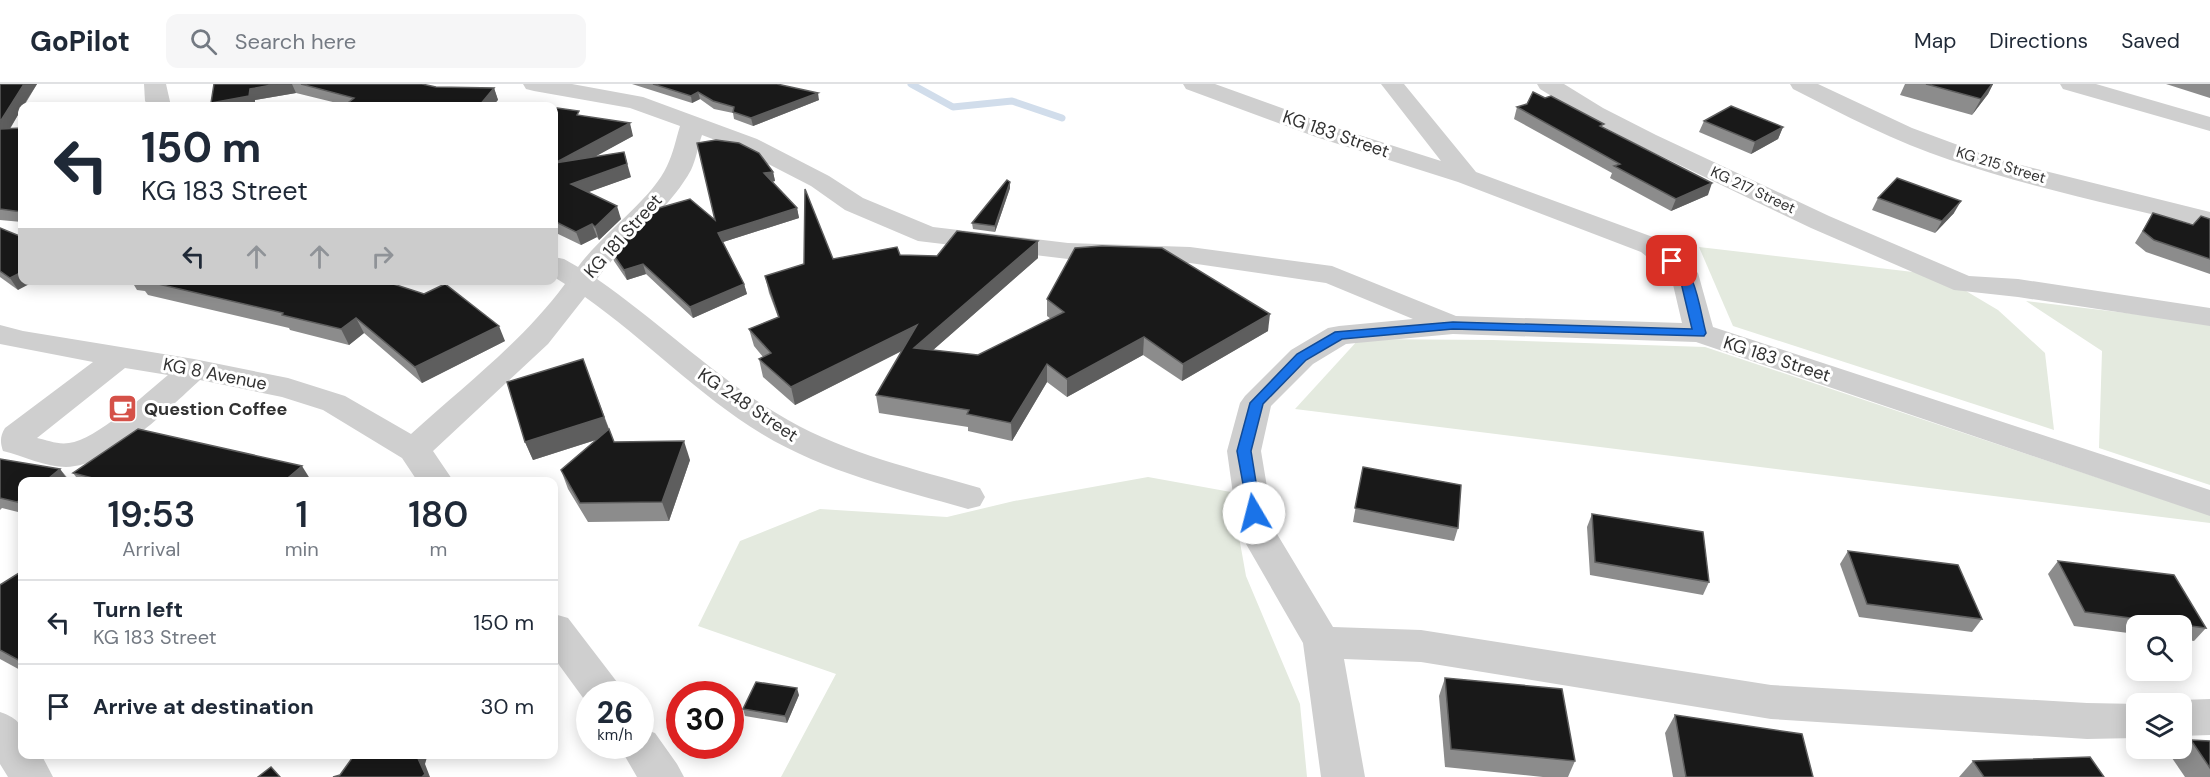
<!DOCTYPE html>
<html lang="en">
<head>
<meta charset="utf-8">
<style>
	:root { --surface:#fff; --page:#f6f6f7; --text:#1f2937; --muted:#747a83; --line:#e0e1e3 }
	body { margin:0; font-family:"DM Sans",sans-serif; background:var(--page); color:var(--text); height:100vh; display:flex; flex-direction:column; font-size:22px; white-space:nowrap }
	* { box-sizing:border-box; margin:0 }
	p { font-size:20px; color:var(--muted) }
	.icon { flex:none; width:33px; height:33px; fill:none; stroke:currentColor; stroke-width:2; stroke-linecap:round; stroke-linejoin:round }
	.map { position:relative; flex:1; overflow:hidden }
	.side { position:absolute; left:18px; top:393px; width:540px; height:282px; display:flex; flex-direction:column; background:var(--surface); border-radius:12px; box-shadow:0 3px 15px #0003 }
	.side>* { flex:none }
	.top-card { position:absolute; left:18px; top:18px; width:540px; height:183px; border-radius:12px; box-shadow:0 3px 15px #0003; background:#fff; color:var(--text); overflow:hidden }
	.fabs { position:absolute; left:2126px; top:531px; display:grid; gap:12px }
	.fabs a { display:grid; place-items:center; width:66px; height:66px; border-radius:12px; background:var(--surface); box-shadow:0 3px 15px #0003; font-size:30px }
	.speed { position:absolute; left:576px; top:597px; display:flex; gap:12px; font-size:30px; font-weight:700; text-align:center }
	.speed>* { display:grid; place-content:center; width:78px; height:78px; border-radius:50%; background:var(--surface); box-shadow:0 3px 15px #0003; line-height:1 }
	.speed small { font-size:15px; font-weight:400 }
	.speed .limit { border:9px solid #d22; background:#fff; color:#111 }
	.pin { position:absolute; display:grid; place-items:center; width:51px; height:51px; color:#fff; margin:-26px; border-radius:12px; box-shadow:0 3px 9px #0006 }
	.me { position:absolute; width:66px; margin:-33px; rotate:352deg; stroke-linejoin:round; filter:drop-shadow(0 0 4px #0008) }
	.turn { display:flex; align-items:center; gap:21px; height:126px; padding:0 24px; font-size:27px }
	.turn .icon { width:78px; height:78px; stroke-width:2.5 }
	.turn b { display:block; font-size:42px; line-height:51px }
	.lanes { display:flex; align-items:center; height:57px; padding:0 24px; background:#0003; justify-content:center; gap:30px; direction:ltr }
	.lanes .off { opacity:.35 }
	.eta { display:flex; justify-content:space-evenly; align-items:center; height:102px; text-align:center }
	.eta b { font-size:36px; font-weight:600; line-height:42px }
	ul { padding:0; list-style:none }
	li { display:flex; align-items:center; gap:18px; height:84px; padding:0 24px; border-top:2px solid var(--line) }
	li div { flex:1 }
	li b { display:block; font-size:22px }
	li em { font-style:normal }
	header { display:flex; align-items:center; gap:36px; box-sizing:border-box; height:84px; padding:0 30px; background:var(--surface); border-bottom:2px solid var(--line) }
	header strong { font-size:28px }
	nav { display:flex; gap:33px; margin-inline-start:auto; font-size:21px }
	.search { width:420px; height:54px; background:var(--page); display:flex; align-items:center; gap:15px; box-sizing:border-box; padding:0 21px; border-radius:12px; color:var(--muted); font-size:22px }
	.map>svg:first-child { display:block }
</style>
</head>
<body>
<header>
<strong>GoPilot</strong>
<div class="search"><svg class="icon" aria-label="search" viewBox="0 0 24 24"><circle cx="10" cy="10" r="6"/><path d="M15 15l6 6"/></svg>Search here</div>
<nav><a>Map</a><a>Directions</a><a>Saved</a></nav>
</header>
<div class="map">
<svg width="2210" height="693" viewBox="0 0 2210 693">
	<rect width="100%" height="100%" fill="#fff"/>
	<!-- green -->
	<g fill="#e4eadf">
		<polygon points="1699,163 1939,191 1998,226 2045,269 2054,346 1733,242"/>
		<polygon points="2026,217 2210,239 2210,401 2099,364 2102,267"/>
		<polygon points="1359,255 1493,256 1705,263 2210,431 2210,439 1295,325"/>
		<polygon points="1148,393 1231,408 1246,492 1300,620 1307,693 781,693 836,590 698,542 740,457 820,425 947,433 1014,417"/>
	</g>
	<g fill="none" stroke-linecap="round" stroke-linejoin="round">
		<!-- stream -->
		<polyline stroke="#d1ddeb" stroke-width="7" points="911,0 953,23 1012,17 1062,34"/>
		<!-- minor -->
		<g fill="#cfcfcf" fill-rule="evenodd">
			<polygon points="144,0 166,0 171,22 149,22 145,17"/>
			<path d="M523,0H572L643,13L757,55L829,92L863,114L933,143L1068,159L1190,163L1332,182L1456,232L1682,239L1671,192L1641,168L1458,98L1316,53L1186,5L1183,0H1215L1334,43L1441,77L1381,0H1404L1476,88L1661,156L1698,189L1713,243L2210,406V432L1696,258L1453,250L1346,260L1313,280L1271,322L1261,367L1274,445L1333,543L1421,546L1771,601L2087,619L2139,620H2136V654L2087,655L1771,635L1421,578L1344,575L1365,693H1321L1303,559L1238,446L1227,367L1240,319L1245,312L1291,266L1328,244L1339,242L1413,235L1326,199L1190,179L1068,175L918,157L845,126L811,102L739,65L702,51C698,62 696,76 691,86C668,128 625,156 597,195C662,240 719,297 788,336C848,370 915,385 980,404L985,413L980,422L968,425C898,405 825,388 762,350C698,311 646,256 585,213L548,260L433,367L454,398H418L402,374L323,326L282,313L200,296C166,327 114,381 66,383C46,383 23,372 3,367C0,358 0,352 5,344L93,278L0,260V241L23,247L194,275L288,294L345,312L411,350C464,302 523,257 565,200L554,193V173L564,175L578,183C600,152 653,114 667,82C673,70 676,55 680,42L630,24L534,7L526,5ZM125,284L168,291C146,309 96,356 69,359C58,361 47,356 37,354Z"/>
			<polygon points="1537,0 1564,0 1603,24 1656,51 1829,132 1969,192 2018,195 2210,224 2210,242 2018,213 1954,206 1811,144 1638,61 1587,34 1540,5"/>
			<path d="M1790,0H1818L1912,44L1993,74L2210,128V144C2124,123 2035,105 1950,76C1896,58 1844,31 1793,5Z"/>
			<polygon points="2060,0 2096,0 2210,33 2210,47 2063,5"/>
			<polygon points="554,530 568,534 617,598 623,610 590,610 589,622 554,574"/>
			<polygon points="2210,615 2210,651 2181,652 2181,620 2172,620 2181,616"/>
			<path d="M0,628C26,637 22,646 22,670H41L53,693H8L0,680Z"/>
			<polygon points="640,644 655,649 677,680 684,693 637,693 619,662 640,662"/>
		</g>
	</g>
	<!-- wall -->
	<g fill="#8c8c8c">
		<polygon points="0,0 37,0 24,22 22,22 22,24 10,45 22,44 22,138 0,136"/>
		<polygon points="214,0 422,0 436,3 494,4 498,16 345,21 296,9 255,16 255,22 213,22 211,19"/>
		<polygon points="632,0 777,0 819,16 753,42 734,35 733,29 714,25 700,15 692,19"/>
		<polygon points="1905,0 1993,0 1988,10 1972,31 1900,11"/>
		<polygon points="2166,0 2210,0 2210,14"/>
		<polygon points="1517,23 1603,43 1708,111 1671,127 1610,94 1612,89 1514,35"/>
		<polygon points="554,27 580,32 633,52 595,72 631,93 588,108 621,135 599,156 597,153 581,161 554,148"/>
		<polygon points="1704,37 1783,43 1778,55 1751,70 1699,48"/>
		<polygon points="773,88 775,97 772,98 797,124 799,134 723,158 744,200 747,210 693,234 646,190 627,196 614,177 611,167 715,136"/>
		<polygon points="1010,98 1010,104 995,148 973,145 972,139"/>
		<polygon points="1878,114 1954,129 1935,149 1872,126"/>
		<polygon points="2153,129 2193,141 2210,135 2210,190 2146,168 2135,159"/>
		<polygon points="0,144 18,206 0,193"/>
		<polygon points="900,171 937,172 1038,174 933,266 978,271 1051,235 1047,232 1047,215 1268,247 1182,297 1143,271 1067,313 1047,298 1012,357 968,347 968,343 879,329 876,311 902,267 795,321 763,293 759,275 763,273 754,262 749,245 778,233 769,209 765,192 833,175"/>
		<polygon points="131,196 381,196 505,257 422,299 364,249 349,261 290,246 289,244 148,211 145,207 137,206"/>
		<polygon points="583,275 614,358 690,376 669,437 588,438 568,405 561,386 596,356 533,376 525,358"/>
		<polygon points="0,375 60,385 70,397 22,398 22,429 2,424 0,426"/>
		<polygon points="1363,383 1458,444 1454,457 1353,438"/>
		<polygon points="73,389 312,398 80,398"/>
		<polygon points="1592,430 1709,498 1703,511 1590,491 1587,443"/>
		<polygon points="1848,467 1982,535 1972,548 1859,533 1840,480"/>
		<polygon points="2058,477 2206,544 2194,557 2181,555 2181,542 2136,542 2136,550 2074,542 2048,490"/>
		<polygon points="22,487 22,587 0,575 0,501"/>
		<polygon points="1445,594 1575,677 1568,693 1543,693 1445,683 1439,612"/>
		<polygon points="799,611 787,639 745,632 743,625"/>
		<polygon points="1675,631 1813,693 1673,693 1665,649"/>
		<polygon points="2191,656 2210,657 2210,693 2185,693 2172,674"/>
		<polygon points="1973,677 2104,693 1959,693"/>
	</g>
	<!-- shaded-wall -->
	<g fill="#5e5e5e">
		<polygon points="24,0 37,0 23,22 22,22 22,24 3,56 0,51 0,38"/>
		<polygon points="277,0 292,0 296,9 255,16 255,22 213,22 211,19 250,5"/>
		<polygon points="1992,0 1993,0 1988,10 1972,31 1981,15"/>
		<polygon points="494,4 498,16 493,22 479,22"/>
		<polygon points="698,8 700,15 692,19 691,12"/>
		<polygon points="818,9 819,16 753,42 751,34"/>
		<polygon points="630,39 633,52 560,92 555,79"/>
		<polygon points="1783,43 1778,55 1751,70 1755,58"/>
		<polygon points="624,68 631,93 575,113 571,100"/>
		<polygon points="773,88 775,97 766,99 764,89"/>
		<polygon points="1010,98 1010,104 995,148 995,142"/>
		<polygon points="1712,99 1708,111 1671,127 1676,115"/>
		<polygon points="1961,117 1954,129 1935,149 1942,137"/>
		<polygon points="617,122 621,135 599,156 595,143"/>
		<polygon points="797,124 799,134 720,159 718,149"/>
		<polygon points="592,140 597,153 581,161 576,148"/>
		<polygon points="1038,157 1038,174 916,281 914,264"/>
		<polygon points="643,180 646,190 627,196 624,186"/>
		<polygon points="22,188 22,196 37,196 18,206 10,194"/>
		<polygon points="744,200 747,210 693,234 690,223"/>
		<polygon points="1270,230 1268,247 1182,297 1183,280"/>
		<polygon points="356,234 364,249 349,261 341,245"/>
		<polygon points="917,241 919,258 795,321 791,303"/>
		<polygon points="499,242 505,257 422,299 415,283"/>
		<polygon points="1144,253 1143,271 1067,313 1067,295"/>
		<polygon points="1047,280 1047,298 1012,357 1011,339"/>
		<polygon points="604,333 611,351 533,376 525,358"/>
		<polygon points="684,357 690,376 669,437 662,418"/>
		<polygon points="302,382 312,398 283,398"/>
		<polygon points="60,385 69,398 44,398"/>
		<polygon points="22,414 22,425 17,418"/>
		<polygon points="797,604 799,611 787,639 785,632"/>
		<polygon points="416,670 428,670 425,680 430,693 422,693"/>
	</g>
	<!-- building -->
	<g fill="#191919" stroke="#5e5e5e" stroke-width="1.5">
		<polygon points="0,0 24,0 0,38"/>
		<polygon points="214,0 277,0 250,5 249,12 211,19"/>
		<polygon points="301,0 422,0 436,3 494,4 479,22 344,22 354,14"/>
		<polygon points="653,0 777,0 818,9 751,34 733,28 734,23 713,17 698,8 691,12"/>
		<polygon points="1926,0 1992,0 1981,15"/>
		<polygon points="1533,8 1545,14 1551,12 1604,40 1600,42 1712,99 1676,115 1614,82 1620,80 1517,23 1527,20"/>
		<polygon points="1731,22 1783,43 1755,58 1704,37"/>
		<polygon points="557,24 579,27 577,31 630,39 555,79 624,68 627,80 571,100 617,122 595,143 592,140 576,148 554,137 554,27"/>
		<polygon points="22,44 22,128 0,125 0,45"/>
		<polygon points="716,56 739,59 759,69 773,88 764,89 797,124 718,149 744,200 690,223 643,180 624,186 611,167 652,126 690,115 715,136 697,59"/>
		<polygon points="1897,94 1961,117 1942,137 1878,114"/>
		<polygon points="1007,96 1010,98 995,142 972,139"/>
		<polygon points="805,105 833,175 897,163 900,171 937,172 957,147 1038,157 914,264 978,271 1064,228 1047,215 1075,164 1102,162 1162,164 1270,230 1183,280 1144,253 1067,295 1047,280 1011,339 967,330 969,326 876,311 917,241 791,303 759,275 771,269 749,245 779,233 765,192 804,180"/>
		<polygon points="2153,129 2193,141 2201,132 2210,135 2210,175 2154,156 2143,147"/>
		<polygon points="0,144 22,153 22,188 10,194 0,187"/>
		<polygon points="141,196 381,196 424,210 445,200 499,242 415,283 356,234 341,245 282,231 283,229"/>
		<polygon points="583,275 604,333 525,358 507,298"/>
		<polygon points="138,345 302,382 283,398 108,398 73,389"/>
		<polygon points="609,345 614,358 684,357 662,418 580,419 561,386"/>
		<polygon points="0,375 60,385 44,398 22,398 22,414 17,418 0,414"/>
		<polygon points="1363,383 1461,401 1458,444 1355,424"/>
		<polygon points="1592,430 1703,448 1709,498 1595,478"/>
		<polygon points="1848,467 1958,481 1982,535 1867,520"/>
		<polygon points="2058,477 2174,491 2206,544 2085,528"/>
		<polygon points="22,487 22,578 0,566 0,501"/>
		<polygon points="1445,594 1562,605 1575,677 1451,665"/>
		<polygon points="756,598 797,604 785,632 743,625"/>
		<polygon points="1675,631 1802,650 1813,693 1686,693"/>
		<polygon points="2191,656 2210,657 2210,684"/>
		<polygon points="355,670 416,670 425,690 422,693 333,693 340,691"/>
		<polygon points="2090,673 2104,693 1984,693 1973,677"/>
		<polygon points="271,683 280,693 258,693"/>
	</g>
	<!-- route -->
	<path fill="#1a73e8" stroke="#114b97" stroke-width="1.5" d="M1672,174C1696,181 1700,228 1706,249L1704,252L1453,245L1342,255L1306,276L1263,320L1251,367L1261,429L1254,435L1249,433L1237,367L1250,319L1297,270L1335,248L1453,238L1692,245L1679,190L1667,177Z"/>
	<!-- icons -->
	<defs>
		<symbol id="cafe-square" viewBox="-11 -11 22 22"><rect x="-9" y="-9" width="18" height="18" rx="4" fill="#d55148" stroke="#fff"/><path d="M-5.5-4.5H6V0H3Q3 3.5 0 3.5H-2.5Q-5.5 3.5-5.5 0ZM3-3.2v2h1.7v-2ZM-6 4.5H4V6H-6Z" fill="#fff"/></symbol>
	</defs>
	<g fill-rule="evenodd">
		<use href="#cafe-square" x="106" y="308" width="33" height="33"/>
	</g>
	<g text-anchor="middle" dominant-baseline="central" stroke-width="6" stroke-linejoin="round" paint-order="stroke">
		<!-- far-street labels -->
		<g font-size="15" fill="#323232" stroke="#fff">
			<text transform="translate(2001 81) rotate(17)">KG 215 Street</text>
			<text transform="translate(1753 106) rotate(25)">KG 217 Street</text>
		</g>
		<!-- street labels -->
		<g font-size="18" fill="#323232" stroke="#fff">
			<text transform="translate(1336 50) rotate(19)">KG 183 Street</text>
			<text transform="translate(623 152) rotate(-48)">KG 181 Street</text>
			<text transform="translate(1777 275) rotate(18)">KG 183 Street</text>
			<text transform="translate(215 290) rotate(11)">KG 8 Avenue</text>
			<text transform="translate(748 321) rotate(34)">KG 248 Street</text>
		</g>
		<!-- poi labels -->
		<g font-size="18" font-weight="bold" fill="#323232" stroke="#fff" text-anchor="start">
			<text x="144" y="325">Question Coffee</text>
		</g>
	</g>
</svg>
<div class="fabs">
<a><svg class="icon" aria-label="search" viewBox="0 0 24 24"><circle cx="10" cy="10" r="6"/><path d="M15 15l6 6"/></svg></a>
<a><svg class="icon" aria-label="layers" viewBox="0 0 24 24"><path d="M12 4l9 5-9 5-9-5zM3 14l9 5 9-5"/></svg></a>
</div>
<div class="speed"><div>26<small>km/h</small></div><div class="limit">30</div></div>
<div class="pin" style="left:1672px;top:177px;background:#d93025"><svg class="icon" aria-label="arrive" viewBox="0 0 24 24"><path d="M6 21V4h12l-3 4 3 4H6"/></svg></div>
<svg class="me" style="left:1254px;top:429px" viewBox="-20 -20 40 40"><circle r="19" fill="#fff"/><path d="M0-13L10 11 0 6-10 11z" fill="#1a73e8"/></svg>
<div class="top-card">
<div class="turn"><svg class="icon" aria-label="left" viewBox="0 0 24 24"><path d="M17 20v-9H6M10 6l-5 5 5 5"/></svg><div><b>150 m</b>KG 183 Street</div></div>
<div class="lanes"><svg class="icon" aria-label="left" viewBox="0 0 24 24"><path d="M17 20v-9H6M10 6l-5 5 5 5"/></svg><svg class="icon off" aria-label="ahead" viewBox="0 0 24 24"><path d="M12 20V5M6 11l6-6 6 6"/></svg><svg class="icon off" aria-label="ahead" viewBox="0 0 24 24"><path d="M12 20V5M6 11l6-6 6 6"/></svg><svg class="icon off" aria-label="right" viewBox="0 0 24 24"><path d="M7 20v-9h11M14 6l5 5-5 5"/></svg></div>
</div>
<section class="side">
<div class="eta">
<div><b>19:53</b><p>Arrival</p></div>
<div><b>1</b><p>min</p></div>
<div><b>180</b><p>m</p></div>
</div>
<ul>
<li><svg class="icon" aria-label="left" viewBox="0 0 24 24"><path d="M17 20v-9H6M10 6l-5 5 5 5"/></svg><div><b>Turn left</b><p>KG 183 Street</p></div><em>150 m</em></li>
<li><svg class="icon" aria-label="arrive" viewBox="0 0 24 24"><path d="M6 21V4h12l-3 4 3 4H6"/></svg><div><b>Arrive at destination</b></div><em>30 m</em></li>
</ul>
</section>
</div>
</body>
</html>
